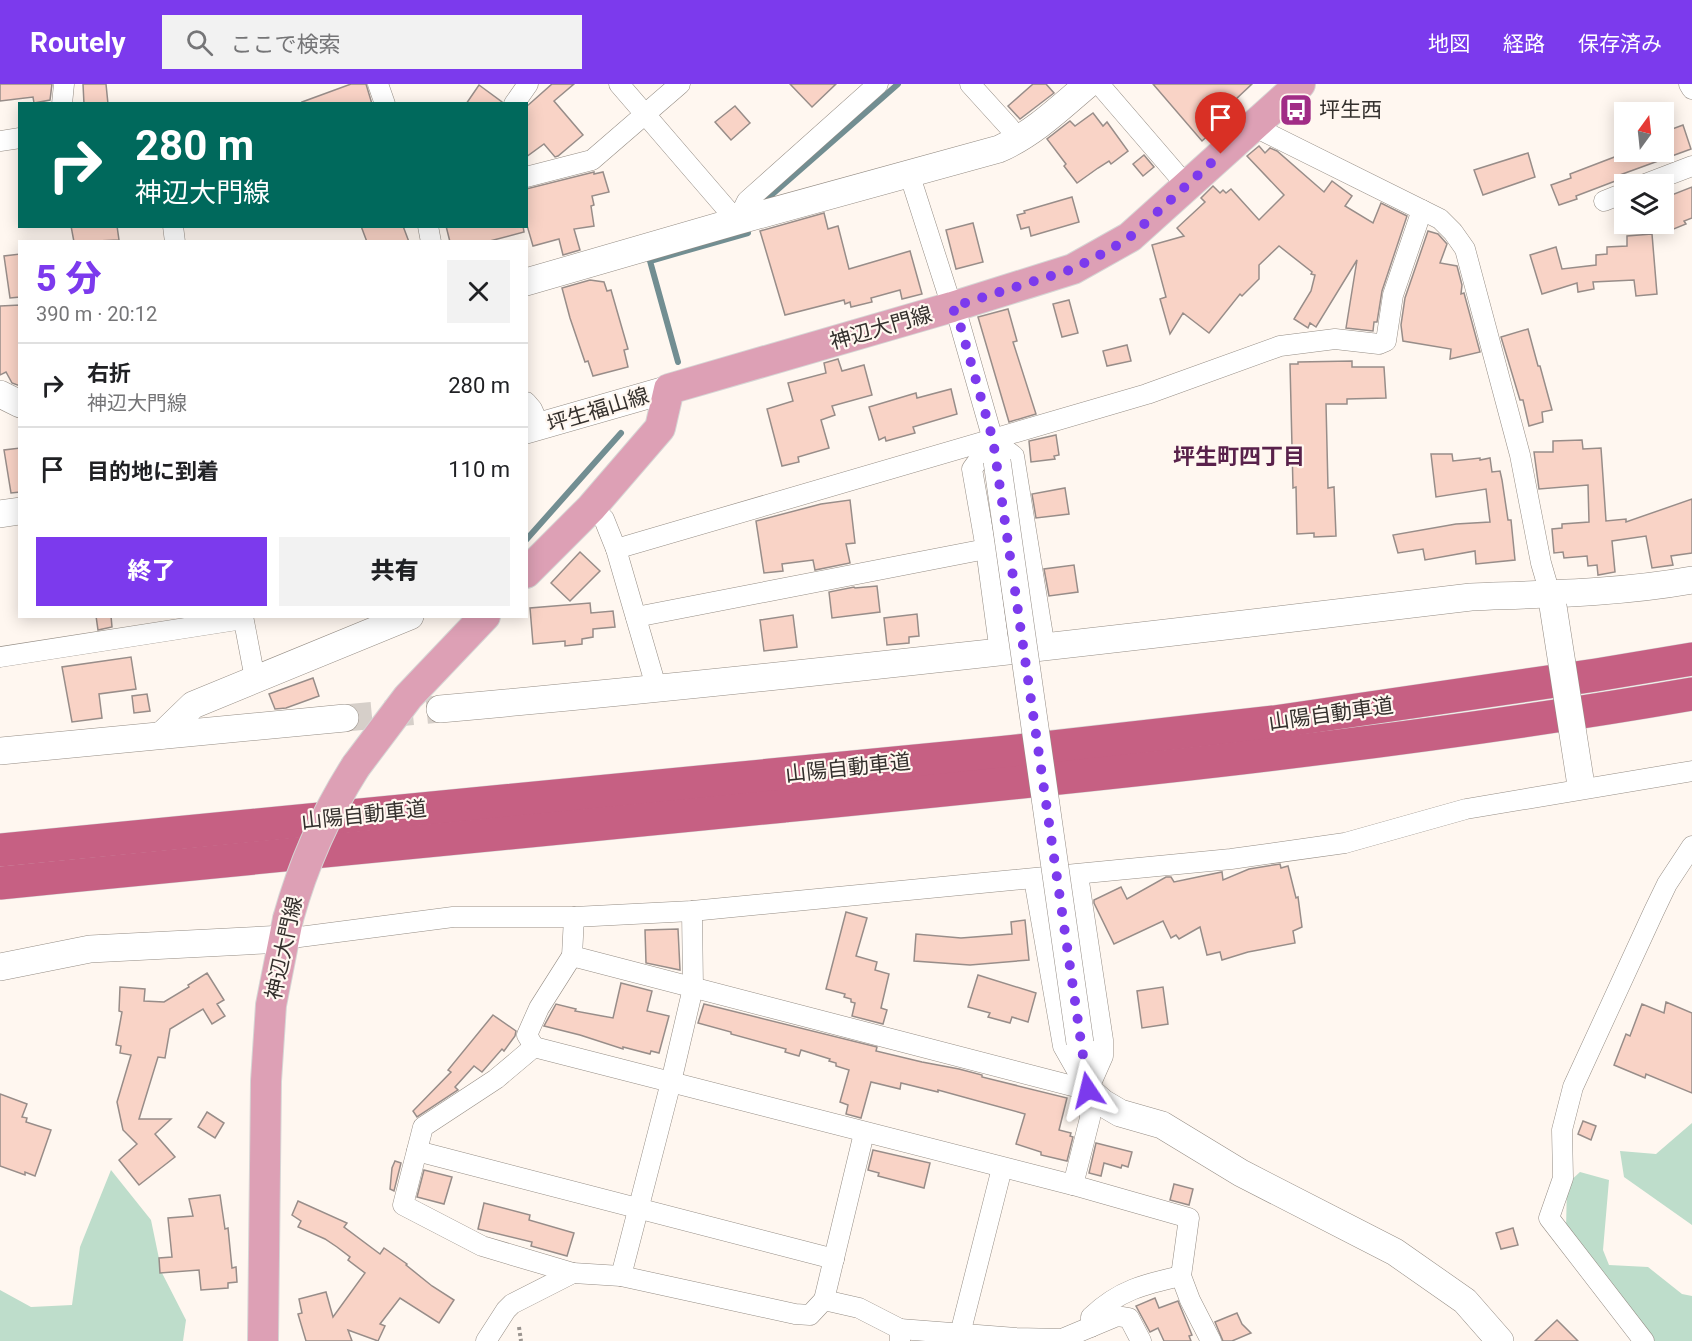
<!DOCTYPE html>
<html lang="ja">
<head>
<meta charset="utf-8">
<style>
	:root { --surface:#fff; --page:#f2f2f2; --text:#202124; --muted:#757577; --line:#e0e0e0; --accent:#7c3aed }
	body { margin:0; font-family:Roboto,"Noto Sans JP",sans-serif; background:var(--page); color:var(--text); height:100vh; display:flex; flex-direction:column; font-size:22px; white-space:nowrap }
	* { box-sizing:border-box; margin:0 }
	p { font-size:20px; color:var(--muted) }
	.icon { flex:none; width:33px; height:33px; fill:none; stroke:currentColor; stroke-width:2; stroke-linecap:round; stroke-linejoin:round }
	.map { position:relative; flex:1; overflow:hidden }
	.side { position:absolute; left:18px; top:156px; width:510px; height:378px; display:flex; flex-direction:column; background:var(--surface); border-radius:0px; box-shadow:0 3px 15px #0003 }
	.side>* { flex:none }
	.hud { position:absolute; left:18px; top:18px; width:510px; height:126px; border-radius:0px; box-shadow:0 3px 15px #0003; background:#00695c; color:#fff; overflow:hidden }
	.needle { width:39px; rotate:15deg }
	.fabs { position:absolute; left:1614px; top:18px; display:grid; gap:12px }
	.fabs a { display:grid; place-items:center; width:60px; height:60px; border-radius:0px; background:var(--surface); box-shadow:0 3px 15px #0003; font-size:30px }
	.pin { position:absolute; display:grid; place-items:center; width:51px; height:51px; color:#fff; margin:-62px -26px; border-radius:50% 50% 50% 0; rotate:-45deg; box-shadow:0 0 6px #0007 }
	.pin .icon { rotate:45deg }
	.me { position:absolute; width:66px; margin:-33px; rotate:350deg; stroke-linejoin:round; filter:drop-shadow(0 0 4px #0008) }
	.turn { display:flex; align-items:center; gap:21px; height:126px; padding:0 18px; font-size:27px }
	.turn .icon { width:78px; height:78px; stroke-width:2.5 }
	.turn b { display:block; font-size:42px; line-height:51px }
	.round { display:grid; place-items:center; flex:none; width:63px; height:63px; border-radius:0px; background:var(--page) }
	.overview { display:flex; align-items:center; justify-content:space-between; height:102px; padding:0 18px }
	h1 { font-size:36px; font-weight:800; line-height:45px; color:var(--accent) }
	.action { display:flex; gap:12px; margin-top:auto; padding:12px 18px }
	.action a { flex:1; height:69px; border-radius:0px; background:var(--accent); color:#fff; font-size:24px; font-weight:800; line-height:69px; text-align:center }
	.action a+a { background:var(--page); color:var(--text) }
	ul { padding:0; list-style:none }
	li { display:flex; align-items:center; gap:18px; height:84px; padding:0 18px; border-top:2px solid var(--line) }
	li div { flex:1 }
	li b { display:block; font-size:22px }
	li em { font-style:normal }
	header { display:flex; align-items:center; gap:36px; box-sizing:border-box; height:84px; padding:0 30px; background:var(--accent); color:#fff }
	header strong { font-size:28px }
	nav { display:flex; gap:33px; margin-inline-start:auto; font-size:21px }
	.search { width:420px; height:54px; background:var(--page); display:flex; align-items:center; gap:15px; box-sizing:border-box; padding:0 21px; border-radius:0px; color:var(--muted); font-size:22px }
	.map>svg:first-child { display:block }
</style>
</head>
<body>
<header>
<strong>Routely</strong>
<div class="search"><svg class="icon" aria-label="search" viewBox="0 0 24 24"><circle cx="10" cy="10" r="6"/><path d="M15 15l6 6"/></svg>ここで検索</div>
<nav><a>地図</a><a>経路</a><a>保存済み</a></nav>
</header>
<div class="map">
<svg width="1692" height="1257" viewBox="0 0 1692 1257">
	<rect width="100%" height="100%" fill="#fff7f0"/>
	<!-- green -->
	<g fill="#beddcb">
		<polygon points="1692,1039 1692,1141 1624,1093 1620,1067 1656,1070"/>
		<polygon points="111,1086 151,1136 162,1189 186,1236 183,1257 0,1257 0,1206 31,1223 72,1221 80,1163"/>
		<polygon points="1580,1088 1609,1096 1603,1166 1609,1181 1648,1183 1682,1210 1692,1212 1692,1257 1654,1257 1566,1146 1567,1100"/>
	</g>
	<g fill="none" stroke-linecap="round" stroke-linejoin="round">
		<!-- stream -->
		<g stroke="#728e92" stroke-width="6">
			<polyline points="768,114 898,0"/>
			<polyline points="678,278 650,177 748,149"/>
			<polyline points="526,456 621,349"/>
		</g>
	</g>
	<!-- building -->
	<g fill="#f9d3c6" stroke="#988d89" stroke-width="1.5">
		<polygon points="0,0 52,0 50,16 34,19 33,13 0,17"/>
		<polygon points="83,0 106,0 108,20 84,20"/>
		<polygon points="351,0 366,0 372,20 303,20 302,18"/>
		<polygon points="552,0 574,0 554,17 583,51 558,72 555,73 544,60 526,73 526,23"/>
		<polygon points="790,0 836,0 812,23"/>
		<polygon points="1033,0 1046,0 1054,9 1020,35 1008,22"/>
		<polygon points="1153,0 1252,0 1219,31 1224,37 1202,57"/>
		<polygon points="479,1 502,18 502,20 466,20"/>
		<polygon points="735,22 750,39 731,56 715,38"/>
		<polygon points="1093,29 1103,42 1107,38 1128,67 1111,80 1109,77 1098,84 1077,99 1064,82 1066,80 1047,55 1070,37 1075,42"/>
		<polygon points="1683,41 1691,65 1617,92 1618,96 1576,112 1577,115 1559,121 1551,101 1571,94 1570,90 1617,72 1615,68 1664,68 1664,48"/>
		<polygon points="1259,62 1265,69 1270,64 1277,67 1324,108 1332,97 1352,112 1345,122 1373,139 1381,119 1407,132 1382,207 1377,238 1374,238 1373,247 1346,244 1357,176 1316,243 1310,239 1308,244 1294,235 1311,207 1315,191 1311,190 1312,188 1279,162 1259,181 1259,195 1242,212 1240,210 1209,249 1183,229 1170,250 1160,215 1166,213 1152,161 1184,152 1177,144 1205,118 1201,114 1213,102 1220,109 1223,106 1226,109 1231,105 1259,136 1284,111 1247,72"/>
		<polygon points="1528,69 1535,93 1483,111 1474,86"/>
		<polygon points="1144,71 1154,83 1143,92 1133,80"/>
		<polygon points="594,88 594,90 603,88 609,108 592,112 594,121 591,122 594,142 574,145 580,166 563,171 559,155 533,162 526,138 526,105"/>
		<polygon points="1692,103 1692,134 1684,137 1686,140 1664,149 1664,114"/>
		<polygon points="1072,113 1079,138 1031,152 1029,143 1021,145 1017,131 1025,129 1024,127"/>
		<polygon points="824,129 828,145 838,142 849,185 910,167 922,210 902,215 900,206 871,214 872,218 851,223 850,218 845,220 844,216 785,231 760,147"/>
		<polygon points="973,139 983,178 956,185 946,146"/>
		<polygon points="71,142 117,142 119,156 74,158"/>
		<polygon points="361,142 403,142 409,158 367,158"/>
		<polygon points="446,142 523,142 524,148 486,158 450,158"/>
		<polygon points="1428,147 1438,150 1447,160 1440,179 1457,182 1462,201 1461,210 1464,209 1480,268 1450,275 1451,265 1403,257 1401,241 1405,214"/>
		<polygon points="1652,150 1657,210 1636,212 1634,196 1593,198 1594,205 1578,208 1577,199 1542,210 1530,171 1556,163 1562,185 1596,181 1596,171 1607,170 1607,163 1627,162 1627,152"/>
		<polygon points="20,170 20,213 10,214 4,172"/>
		<polygon points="590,196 604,198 607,207 611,206 628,265 624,266 628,283 593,292 588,277 585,278 570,234 562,204"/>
		<polygon points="1069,216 1078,249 1062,253 1053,220"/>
		<polygon points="20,221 20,302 12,299 6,288 0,291 0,222"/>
		<polygon points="1008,225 1017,257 1013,258 1036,330 1009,338 978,233"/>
		<polygon points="1528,245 1538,282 1540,282 1552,326 1542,328 1543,338 1529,342 1523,316 1520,316 1501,253"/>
		<polygon points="1127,261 1131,277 1107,282 1103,267"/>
		<polygon points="838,275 842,287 864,281 872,311 832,322 835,331 821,336 829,364 798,373 799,378 782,382 767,325 793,317 788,299 826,289 824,279"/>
		<polygon points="1352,277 1352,283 1384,283 1386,314 1347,315 1347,320 1326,320 1328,404 1334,403 1336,452 1314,453 1314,449 1297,450 1296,403 1293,404 1290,280 1298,280 1298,278"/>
		<polygon points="951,305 957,330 913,343 915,349 886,357 885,353 879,356 869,323 916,309 917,314"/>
		<polygon points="1056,351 1059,371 1054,372 1055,375 1031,378 1029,357"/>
		<polygon points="1582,356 1583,365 1601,364 1606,437 1626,435 1626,438 1692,415 1692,469 1671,472 1673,481 1652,484 1646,452 1612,457 1615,488 1598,491 1597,481 1588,482 1587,472 1564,474 1563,468 1554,469 1552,445 1562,444 1562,440 1589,438 1588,401 1539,405 1534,368 1553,368 1553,357"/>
		<polygon points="20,364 20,408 11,409 4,366"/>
		<polygon points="1431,370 1452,370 1453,377 1480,374 1480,376 1490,374 1492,388 1500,387 1502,396 1508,436 1511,436 1515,476 1476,480 1475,467 1425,476 1423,465 1398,469 1393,451 1456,440 1490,438 1486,405 1436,413"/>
		<polygon points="1065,404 1069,430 1036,434 1032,410"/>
		<polygon points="850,416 855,459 846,460 850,479 815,486 813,476 782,480 783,487 764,489 756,437 821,420"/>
		<polygon points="580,468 600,487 570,517 551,499"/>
		<polygon points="1074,481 1078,508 1049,512 1044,485"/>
		<polygon points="877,502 880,528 832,534 829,508 854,503 855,504"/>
		<polygon points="590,519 591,529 613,527 615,543 593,545 593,553 582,555 582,560 565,562 565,557 533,560 530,524"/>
		<polygon points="917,530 919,552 909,553 909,559 887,561 884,534"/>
		<polygon points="793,531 797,563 764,567 760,536"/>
		<polygon points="96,532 111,532 112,543 98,546"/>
		<polygon points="131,573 136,605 99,610 102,634 72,638 62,583"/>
		<polygon points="313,594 319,612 286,624 275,625 269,610"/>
		<polygon points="147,610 150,627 134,629 132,612"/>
		<polygon points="1280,780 1281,784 1288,782 1296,814 1298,813 1302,843 1293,847 1295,859 1248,868 1222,876 1220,868 1207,871 1200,843 1179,855 1176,851 1171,854 1163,837 1114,860 1094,819 1094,816 1121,803 1127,815 1166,793 1171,793 1174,798 1222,788 1223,796 1249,785"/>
		<polygon points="846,828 867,834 856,872 877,878 875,886 889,890 881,924 887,926 883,940 852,932 855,919 851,918 851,915 844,913 845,910 826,905"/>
		<polygon points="1025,836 1029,876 970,881 914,877 916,850 961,854 1012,850 1011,838"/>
		<polygon points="678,845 680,886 646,879 645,846"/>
		<polygon points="207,889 224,916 217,920 225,932 212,940 203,925 170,945 165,974 158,973 139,1035 171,1035 155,1050 175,1073 139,1101 119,1076 137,1060 123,1046 117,1018 131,971 120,969 121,962 116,961 122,928 119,927 120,903 145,905 144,917 164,918 189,903 188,901"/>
		<polygon points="978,891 1036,909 1028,938 1012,933 1010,939 988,933 990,929 968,923"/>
		<polygon points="621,899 652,907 647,927 669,932 659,969 651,967 650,970 623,963 623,965 580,951 544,942 556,920 576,925 575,927 613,934"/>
		<polygon points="1163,903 1168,940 1142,944 1137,907"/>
		<polygon points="1666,918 1692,929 1692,1009 1646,990 1645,994 1614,981 1626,950 1630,952 1642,920 1664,929"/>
		<polygon points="704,920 877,963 876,967 922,978 959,985 982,991 982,993 1067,1014 1059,1046 1071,1049 1070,1052 1073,1053 1067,1077 1041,1071 1041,1068 1016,1060 1025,1030 938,1006 938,1008 901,999 900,1005 871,998 861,1034 846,1030 848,1021 840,1018 849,986 836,982 836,979 829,977 830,975 801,966 799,972 785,968 786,965 731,950 731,948 698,939"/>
		<polygon points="493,931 516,947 515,952 504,967 502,965 482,988 474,982 455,1003 458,1006 417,1033 413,1027 451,988 448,986"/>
		<polygon points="0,1010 27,1020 22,1033 27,1034 26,1038 51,1046 35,1092 25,1088 25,1091 0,1082"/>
		<polygon points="207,1028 224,1039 215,1054 198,1043"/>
		<polygon points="1583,1037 1596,1042 1591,1056 1578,1050"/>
		<polygon points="1096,1059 1132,1068 1128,1083 1122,1081 1121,1084 1104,1079 1101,1092 1089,1089"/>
		<polygon points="873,1066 930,1079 924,1104 878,1092 879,1089 868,1086"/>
		<polygon points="395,1077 401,1079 394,1107 390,1105 392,1084"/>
		<polygon points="424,1086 452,1093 444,1120 417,1113"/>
		<polygon points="1174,1100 1193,1105 1189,1121 1170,1116"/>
		<polygon points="220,1111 225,1145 228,1144 232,1184 236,1183 237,1198 228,1199 228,1204 201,1206 199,1186 160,1189 159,1174 172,1173 168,1134 193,1132 189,1115"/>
		<polygon points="298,1117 347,1139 344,1143 380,1170 384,1164 407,1180 406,1181 432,1202 454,1216 439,1239 400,1214 380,1240 385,1242 378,1257 348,1246 352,1257 306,1257 298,1230 302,1229 299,1215 326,1208 333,1233 365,1189 348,1176 350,1173 337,1163 325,1155 298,1143 301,1137 292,1131"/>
		<polygon points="484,1119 530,1131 529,1136 574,1149 567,1172 531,1162 532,1158 478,1145"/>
		<polygon points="1513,1144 1518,1161 1501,1165 1496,1149"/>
		<polygon points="1155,1214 1159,1224 1178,1217 1192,1251 1189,1252 1191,1257 1164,1257 1158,1244 1150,1248 1136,1222"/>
		<polygon points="1237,1229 1242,1240 1251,1249 1232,1257 1223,1257 1215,1238"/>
		<polygon points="1557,1236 1578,1257 1535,1257"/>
	</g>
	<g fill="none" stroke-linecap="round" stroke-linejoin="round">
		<!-- secondary-tunnel -->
		<polyline stroke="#d6cfc9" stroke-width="27" stroke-dasharray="27 14" stroke-linecap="butt" points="345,634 440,625"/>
		<defs>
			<g id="street">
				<polyline points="378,0 385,20"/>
				<polyline points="619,0 737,137 747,117 878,0"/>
				<polyline points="970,0 1009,43 1018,56"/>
				<polyline points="1099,0 1186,101"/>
				<polyline points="1689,0 1692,5"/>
				<polyline points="62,20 64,0"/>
				<polyline points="514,20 528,0"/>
				<polyline points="1257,40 1265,48 1440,135 1453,148 1465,165 1520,371 1541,479 1550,510"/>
				<polyline points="0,57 20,54"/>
				<polyline points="909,89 952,223 959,237 993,356 1014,372 1045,564"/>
				<polyline points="526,93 592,76 680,0"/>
				<polyline points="1645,100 1692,82"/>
				<polyline points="1604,117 1624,109"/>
				<polyline points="173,142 175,158"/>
				<polyline points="428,142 431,158"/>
				<polyline points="526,318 532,325 540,343"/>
				<polyline points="993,356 972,385 986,465 1000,569"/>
				<polyline points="591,424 604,435 616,465 657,606"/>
				<polyline points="616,465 1147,310 1280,262 1335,255 1379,260 1386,257 1393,211 1422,126"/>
				<polyline points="243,532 255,595"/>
				<polyline points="636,533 986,465"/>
				<polyline points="0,573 243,535"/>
				<polyline points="574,833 572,872 1088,1006 1103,972 1103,956 1078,791"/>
				<polyline points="284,855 453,833 574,833 692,827 1231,775 1345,759 1466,725 1692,687"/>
				<polyline points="534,963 527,951 539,924 572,872"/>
				<polyline points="417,1067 834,1175"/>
				<polyline points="1073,1101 1189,1134 1181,1192 1190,1216 1211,1257"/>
				<polyline points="573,1189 482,1162 403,1121 423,1043 496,995 534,963 1073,1101 1090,1034 1088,1006 1063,962 1034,795"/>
				<polyline points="621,1192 795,1230 810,1231 824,1216 859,1224 900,1245 900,1257"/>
				<polyline points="824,1216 864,1049"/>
				<path d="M1091,1243V1233C1119,1206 1145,1200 1181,1192"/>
				<polyline points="900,1245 1016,1254 1062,1255 1117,1232 1129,1234 1141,1257"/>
				<polyline points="960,1250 1002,1084"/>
				<polyline points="486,1257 506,1226 512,1220 573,1189 621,1192 671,998 693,904 692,827"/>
				<polyline points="1644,1257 1549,1134 1563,1094 1562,1046 1573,1003 1654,827 1667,800 1692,762"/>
			</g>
			<g id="secondary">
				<path d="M526,198L737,137L999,65C1033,50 1060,24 1088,0"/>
				<polyline points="0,310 20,320"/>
				<polyline points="526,346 669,305"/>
				<polyline points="993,356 997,377"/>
				<polyline points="0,430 20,427"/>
				<path d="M440,625C784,594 1128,554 1471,513C1545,510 1620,509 1692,496"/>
				<polyline points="162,651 193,621 410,532"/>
				<polyline points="0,667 345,634"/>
				<polyline points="0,883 90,865 284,855"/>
				<polyline points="1080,959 1088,1006 1103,1019 1120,1029 1162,1041 1241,1089 1395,1168 1465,1217 1500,1257"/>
			</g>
			<g id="primary">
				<polyline points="526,489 591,424 660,344 669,305 952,223 1073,185 1130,153 1300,0"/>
				<polyline points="356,682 408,613 485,532"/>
				<polyline points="263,1257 266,997 271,921 288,835"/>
			</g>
			<g id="highway">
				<polyline points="0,766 998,669 1274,638 1596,591 1692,575"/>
				<path d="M0,799C261,773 522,748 784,722C1087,692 1391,662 1692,610"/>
			</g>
		</defs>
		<!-- street casing -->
		<use href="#street" stroke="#958d85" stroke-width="21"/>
		<!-- secondary casing -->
		<use href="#secondary" stroke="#958d85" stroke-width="28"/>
		<!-- primary casing -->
		<use href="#primary" stroke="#d6d6d5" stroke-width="32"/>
		<!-- highway casing -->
		<use href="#highway" stroke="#d6d6d5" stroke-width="34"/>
		<!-- path -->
		<polyline stroke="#9b9590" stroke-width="4" stroke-dasharray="3 3" stroke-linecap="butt" points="519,1243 521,1257"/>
		<!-- street -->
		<use href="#street" stroke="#fff" stroke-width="20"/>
		<!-- secondary -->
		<use href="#secondary" stroke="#fff" stroke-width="27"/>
		<!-- primary -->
		<use href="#primary" stroke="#dda0b5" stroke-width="30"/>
		<!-- highway -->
		<use href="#highway" stroke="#c66083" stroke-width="33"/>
		<defs>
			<g id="secondary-bridge">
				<polyline points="997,377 1080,959"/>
				<polyline points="1553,522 1580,695"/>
			</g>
			<path id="primary-bridge" d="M288,835C303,781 326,729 356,682"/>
		</defs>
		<!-- secondary-bridge casing -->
		<use href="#secondary-bridge" stroke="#958d85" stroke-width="28" stroke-linecap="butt"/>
		<!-- primary-bridge casing -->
		<use href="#primary-bridge" stroke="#d6d6d5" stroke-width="32" stroke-linecap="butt"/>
		<!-- secondary-bridge -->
		<use href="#secondary-bridge" stroke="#fff" stroke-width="27"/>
		<!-- primary-bridge -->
		<use href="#primary-bridge" stroke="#dda0b5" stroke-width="30"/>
	</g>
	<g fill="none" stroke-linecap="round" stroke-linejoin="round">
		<!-- route -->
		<polyline stroke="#7c3aed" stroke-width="10" stroke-dasharray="0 18" points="1088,1006 993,356 959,237 952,223 1073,185 1111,165 1130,153 1221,70"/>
	</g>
	<!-- icons -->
	<defs>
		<symbol id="bus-square" viewBox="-11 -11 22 22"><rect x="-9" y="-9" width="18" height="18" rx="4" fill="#a12c86" stroke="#fff7f0"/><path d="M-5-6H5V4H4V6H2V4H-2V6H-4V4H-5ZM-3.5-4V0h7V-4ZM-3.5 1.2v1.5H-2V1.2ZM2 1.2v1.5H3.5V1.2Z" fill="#fff"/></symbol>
	</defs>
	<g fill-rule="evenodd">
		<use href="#bus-square" x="1277" y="7" width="38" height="38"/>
	</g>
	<g text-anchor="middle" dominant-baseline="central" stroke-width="4.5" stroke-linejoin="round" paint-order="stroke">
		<!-- poi labels -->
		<g font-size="21" fill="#34302d" stroke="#fff7f0" text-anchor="start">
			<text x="1319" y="26">坪生西</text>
		</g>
		<!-- street labels -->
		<g font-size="21" fill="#34302d" stroke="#fff7f0">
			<text transform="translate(881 244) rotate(-16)">神辺大門線</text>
			<text transform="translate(598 326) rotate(-17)">坪生福山線</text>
			<text transform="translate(1331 630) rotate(-8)">山陽自動車道</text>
			<text transform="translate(848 684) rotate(-6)">山陽自動車道</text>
			<text transform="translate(364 731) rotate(-6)">山陽自動車道</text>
			<text transform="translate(284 864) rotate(-78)">神辺大門線</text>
		</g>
		<!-- neighbourhood labels -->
		<g font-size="22" font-weight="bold" fill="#59214b" stroke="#fff7f0">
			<text x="1239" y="372">坪生町四丁目</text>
		</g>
	</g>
</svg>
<div class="fabs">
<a><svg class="needle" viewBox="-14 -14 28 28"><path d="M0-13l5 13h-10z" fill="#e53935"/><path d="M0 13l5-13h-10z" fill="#757577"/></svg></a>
<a><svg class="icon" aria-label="layers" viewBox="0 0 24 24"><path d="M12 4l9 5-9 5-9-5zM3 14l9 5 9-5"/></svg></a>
</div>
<div class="pin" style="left:1221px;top:70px;background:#d93025"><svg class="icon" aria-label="arrive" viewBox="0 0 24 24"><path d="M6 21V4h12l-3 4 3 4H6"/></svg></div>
<svg class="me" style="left:1088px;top:1006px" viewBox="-20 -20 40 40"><path d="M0-17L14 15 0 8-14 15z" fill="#7c3aed" stroke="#fff" stroke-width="4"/></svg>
<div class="hud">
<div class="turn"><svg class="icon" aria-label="right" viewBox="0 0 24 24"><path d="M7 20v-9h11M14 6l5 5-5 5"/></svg><div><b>280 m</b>神辺大門線</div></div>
</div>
<section class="side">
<div class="overview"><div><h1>5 分</h1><p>390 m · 20:12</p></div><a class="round"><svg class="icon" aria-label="close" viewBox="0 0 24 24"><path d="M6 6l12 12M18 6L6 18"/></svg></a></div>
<ul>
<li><svg class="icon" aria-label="right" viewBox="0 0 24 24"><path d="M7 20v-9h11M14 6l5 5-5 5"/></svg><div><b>右折</b><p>神辺大門線</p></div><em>280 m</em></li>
<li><svg class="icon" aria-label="arrive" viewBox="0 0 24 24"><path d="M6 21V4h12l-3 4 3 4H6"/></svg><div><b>目的地に到着</b></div><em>110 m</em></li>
</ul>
<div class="action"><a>終了</a><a>共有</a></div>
</section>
</div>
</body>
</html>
